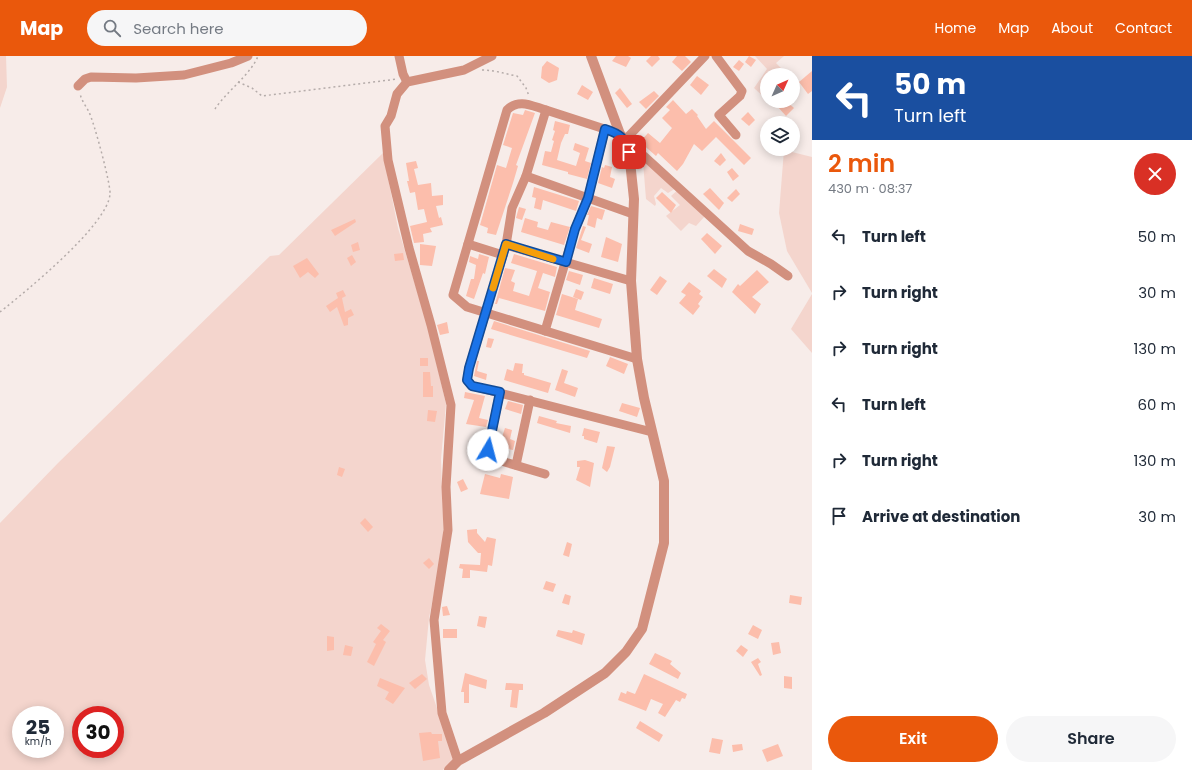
<!DOCTYPE html>
<html lang="en">
<head>
<meta charset="utf-8">
<style>
	:root { --surface:#fff; --page:#f6f6f7; --text:#1f2937; --muted:#747a83; --accent:#ea580c }
	body { margin:0; font-family:Poppins,sans-serif; background:var(--page); color:var(--text); height:100vh; display:flex; flex-direction:column; font-size:15px; white-space:nowrap }
	* { box-sizing:border-box; margin:0 }
	p { font-size:13px; color:var(--muted) }
	.icon { flex:none; width:22px; height:22px; fill:none; stroke:currentColor; stroke-width:2; stroke-linecap:round; stroke-linejoin:round }
	.map { position:relative; flex:1; overflow:hidden }
	.sheet { display:flex; flex-direction:column; background:var(--surface); width:380px }
	.sheet>* { flex:none }
	.top-card { background:#1a4fa0; color:#fff; overflow:hidden }
	.needle { width:26px; rotate:45deg }
	.buttons { position:absolute; left:760px; top:12px; display:grid; gap:8px }
	.buttons a { display:grid; place-items:center; width:40px; height:40px; border-radius:50%; background:var(--surface); box-shadow:0 2px 10px #0003; font-size:20px }
	.speed { position:absolute; left:12px; top:650px; display:flex; gap:8px; font-size:20px; font-weight:700; text-align:center }
	.speed>* { display:grid; place-content:center; width:52px; height:52px; border-radius:50%; background:var(--surface); box-shadow:0 2px 10px #0003; line-height:1 }
	.speed small { font-size:10px; font-weight:400 }
	.speed .limit { border:6px solid #d22; background:#fff; color:#111 }
	.pin { position:absolute; display:grid; place-items:center; width:34px; height:34px; color:#fff; margin:-17px; border-radius:8px; box-shadow:0 2px 6px #0006 }
	.me { position:absolute; width:44px; margin:-22px; rotate:8deg; stroke-linejoin:round; filter:drop-shadow(0 0 3px #0008) }
	.turn { display:flex; align-items:center; gap:14px; height:84px; padding:0 16px; font-size:18px }
	.turn .icon { width:52px; height:52px; stroke-width:2.5 }
	.turn b { display:block; font-size:28px; line-height:34px }
	.round { display:grid; place-items:center; flex:none; width:42px; height:42px; border-radius:21px; background:var(--page) }
	.summary { display:flex; align-items:center; justify-content:space-between; height:68px; padding:0 16px }
	h1 { font-size:24px; font-weight:600; line-height:30px; color:var(--accent) }
	.action { display:flex; gap:8px; margin-top:auto; padding:8px 16px }
	.action a { flex:1; height:46px; border-radius:24px; background:var(--accent); color:#fff; font-size:16px; font-weight:600; line-height:46px; text-align:center }
	.action a+a { background:var(--page); color:var(--text) }
	ul { padding:0; list-style:none }
	li { display:flex; align-items:center; gap:12px; height:56px; padding:0 16px }
	li div { flex:1 }
	li b { display:block; font-size:15px }
	li em { font-style:normal }
	header { display:flex; align-items:center; gap:24px; box-sizing:border-box; height:56px; padding:0 20px; background:var(--accent); color:#fff }
	header strong { font-size:19px }
	nav { display:flex; gap:22px; margin-inline-start:auto; font-size:14px }
	.search { width:280px; height:36px; background:var(--page); display:flex; align-items:center; gap:10px; box-sizing:border-box; padding:0 14px; border-radius:22px; color:var(--muted); font-size:15px }
	main { display:flex; flex:1; min-height:0 }
	.map>svg:first-child { display:block }
</style>
</head>
<body>
<header>
<strong>Map</strong>
<div class="search"><svg class="icon" aria-label="search" viewBox="0 0 24 24"><circle cx="10" cy="10" r="6"/><path d="M15 15l6 6"/></svg>Search here</div>
<nav><a>Home</a><a>Map</a><a>About</a><a>Contact</a></nav>
</header>
<main>
<div class="map">
<svg width="812" height="714" viewBox="0 0 812 714">
	<rect width="100%" height="100%" fill="#f7ece9"/>
	<!-- green -->
	<g fill="#f4d5cd" fill-rule="evenodd">
		<polygon points="0,0 6,0 7,31 0,52"/>
		<polygon points="755,0 784,0 776,7 788,19 767,19 767,44 754,32 767,13"/>
		<polygon points="784,94 812,101 812,237 787,195 779,157"/>
		<path d="M383,97L398,172L428,271L446,348L441,403L444,487L429,562L425,604L429,629L455,704L443,714H0V467L58,407L270,200L279,199ZM21,659H55V693H21ZM81,659H115V693H81Z"/>
		<polygon points="643,106 648,108 676,132 668,137 661,132 654,140 656,148 655,150 646,143"/>
		<polygon points="679,133 705,160 696,170 689,167 681,175 666,160 680,149 671,140"/>
		<polygon points="812,238 812,297 791,273"/>
	</g>
	<!-- building -->
	<g fill="#fcbeac">
		<polygon points="616,0 628,0 631,2 626,11 612,5"/>
		<polygon points="651,0 658,0 660,3 652,11 646,5"/>
		<polygon points="677,0 685,0 691,6 682,15 672,6"/>
		<polygon points="749,0 756,4 751,11 745,6"/>
		<polygon points="739,4 744,8 739,15 733,11"/>
		<polygon points="547,5 559,12 557,24 549,27 541,22 542,11"/>
		<polygon points="812,15 812,35 808,38 799,26"/>
		<polygon points="697,20 709,29 701,39 690,29"/>
		<polygon points="582,29 593,36 588,44 577,38"/>
		<polygon points="620,32 632,48 627,52 615,37"/>
		<polygon points="654,35 659,40 646,53 639,46"/>
		<polygon points="673,44 686,58 692,53 698,59 697,60 706,73 714,65 751,102 744,109 716,81 702,95 694,88 683,108 677,115 658,97 656,100 640,86 648,77 660,87 672,72 662,62 670,54 666,51"/>
		<polygon points="782,45 786,45 794,52 786,60 777,50"/>
		<polygon points="525,54 535,57 516,109 518,110 513,127 496,179 487,177 488,172 480,169 497,109 506,112 512,92 503,89 513,57 523,59"/>
		<polygon points="748,56 755,64 749,70 741,63"/>
		<polygon points="555,65 570,69 568,78 565,78 561,87 557,104 576,110 580,97 573,94 575,87 589,92 585,105 591,107 587,123 568,118 568,116 542,109 545,95 551,96 554,85 552,84 555,75 553,74"/>
		<polygon points="721,97 726,104 720,110 714,105"/>
		<polygon points="416,105 418,112 414,113 418,129 431,127 432,140 443,139 443,149 436,150 439,162 441,161 443,169 430,172 432,176 423,178 424,186 414,187 410,170 427,166 424,153 418,154 415,136 410,137 407,125 409,125 406,107"/>
		<polygon points="605,109 612,111 610,121 615,123 612,132 598,127 602,111 604,112"/>
		<polygon points="732,112 739,120 733,125 727,116"/>
		<polygon points="534,131 579,145 576,155 543,144 541,154 534,152 536,142 532,141"/>
		<polygon points="710,132 724,147 719,154 703,138"/>
		<polygon points="736,133 740,138 732,146 727,142"/>
		<polygon points="662,136 676,149 671,157 656,142"/>
		<polygon points="591,150 605,154 602,164 597,162 595,172 587,169 589,159 587,159"/>
		<polygon points="519,151 526,153 522,164 516,162"/>
		<polygon points="525,162 538,166 537,171 548,174 551,166 570,171 564,189 521,176"/>
		<polygon points="355,163 356,166 335,180 331,174"/>
		<polygon points="740,168 754,173 752,179 738,175"/>
		<polygon points="583,170 586,171 581,184 592,188 589,197 576,192"/>
		<polygon points="707,177 722,190 715,198 701,183"/>
		<polygon points="606,181 622,188 618,206 601,201"/>
		<polygon points="358,186 360,194 353,196 351,189"/>
		<polygon points="420,188 436,190 432,210 420,209"/>
		<polygon points="403,197 404,204 395,205 394,198"/>
		<polygon points="479,198 489,201 485,218 483,217 474,243 466,240 471,223 474,223 476,209 469,206 470,200 478,203"/>
		<polygon points="514,198 557,211 555,221 543,217 538,232 550,236 545,255 499,242 497,248 495,248 505,212 515,214 511,225 515,227 513,235 529,240 537,215 511,207"/>
		<polygon points="352,199 356,206 351,210 347,202"/>
		<polygon points="307,202 319,218 315,222 308,216 300,222 293,210"/>
		<polygon points="714,213 727,223 722,232 707,220"/>
		<polygon points="757,214 769,226 752,241 761,248 755,258 732,236 738,228 740,230"/>
		<polygon points="569,215 583,219 580,229 566,224"/>
		<polygon points="660,220 667,225 657,239 650,234"/>
		<polygon points="594,222 613,228 610,238 591,232"/>
		<polygon points="689,226 701,235 699,238 703,241 698,248 700,250 693,259 679,247 686,239 681,236"/>
		<polygon points="576,233 584,236 581,244 573,241"/>
		<polygon points="343,234 346,240 342,242 345,256 351,253 354,259 348,262 348,269 344,270 337,251 330,256 326,250 338,242 336,237"/>
		<polygon points="562,238 578,243 575,254 602,263 599,272 556,259"/>
		<polygon points="494,265 590,295 587,302 491,273"/>
		<polygon points="447,266 449,277 440,279 437,269"/>
		<polygon points="488,282 494,283 491,292 486,291"/>
		<polygon points="610,301 628,308 624,318 606,310"/>
		<rect x="420" y="302" width="8" height="8"/>
		<polygon points="477,305 479,305 477,315 487,318 486,324 474,320"/>
		<polygon points="515,307 523,308 522,317 524,317 524,319 551,327 548,337 504,324 507,313 513,315"/>
		<polygon points="562,313 568,315 564,327 578,332 575,341 555,334"/>
		<polygon points="423,316 430,316 431,330 433,330 433,341 423,341"/>
		<polygon points="465,336 485,340 479,362 488,364 486,371 466,368 474,344 464,342"/>
		<polygon points="508,345 523,349 521,358 505,353"/>
		<polygon points="622,347 640,352 637,361 619,355"/>
		<polygon points="428,354 437,355 435,366 427,365"/>
		<polygon points="539,360 557,365 556,367 571,370 570,377 537,367"/>
		<polygon points="505,372 512,374 510,383 515,385 513,394 495,390 497,380 502,381"/>
		<polygon points="584,372 600,376 597,387 584,383 584,380 582,380"/>
		<polygon points="607,390 615,391 610,411 607,416 602,412"/>
		<polygon points="585,404 594,407 590,431 576,424 580,411 577,411 577,405"/>
		<polygon points="339,411 345,413 342,421 337,419"/>
		<polygon points="485,418 500,422 501,418 513,421 509,443 480,438"/>
		<polygon points="463,423 468,433 461,436 457,426"/>
		<polygon points="365,462 373,471 368,476 360,467"/>
		<polygon points="477,473 477,477 485,486 487,481 496,483 492,510 488,509 487,516 470,514 470,522 462,522 463,513 459,512 460,508 480,509 481,497 478,497 468,486 467,474"/>
		<polygon points="567,486 572,488 569,501 563,499"/>
		<polygon points="429,502 434,508 429,513 423,507"/>
		<polygon points="546,525 556,528 553,536 543,533"/>
		<polygon points="565,538 571,540 569,549 562,547"/>
		<polygon points="790,539 802,541 801,549 789,547"/>
		<polygon points="447,550 450,559 443,560 442,551"/>
		<polygon points="479,560 487,561 485,572 477,570"/>
		<polygon points="381,568 390,575 383,584 386,586 374,610 367,606 376,588 373,586 381,575 377,572"/>
		<polygon points="753,569 762,574 758,583 748,578"/>
		<rect x="443" y="573" width="14" height="9"/>
		<polygon points="558,574 572,577 573,574 585,578 582,589 556,580"/>
		<polygon points="327,580 334,581 334,594 327,595"/>
		<polygon points="779,586 781,597 773,599 771,587"/>
		<polygon points="345,589 353,591 351,600 343,599"/>
		<polygon points="741,589 748,594 743,601 736,595"/>
		<polygon points="655,597 672,605 670,608 681,617 678,623 649,608"/>
		<polygon points="758,602 761,606 758,608 762,619 760,620 751,606"/>
		<polygon points="465,617 487,624 486,633 469,628 469,647 464,647 464,636 461,636"/>
		<polygon points="422,618 427,623 415,633 409,627"/>
		<polygon points="644,618 687,638 685,643 682,642 680,646 676,644 665,661 658,657 663,648 651,643 646,655 618,644 621,636 626,638 627,635 635,638"/>
		<polygon points="784,620 792,621 792,633 784,632"/>
		<polygon points="380,622 405,632 393,648 385,643 389,636 377,630"/>
		<polygon points="506,627 523,628 523,634 519,634 517,652 510,651 512,634 505,634"/>
		<polygon points="640,665 663,679 659,686 636,672"/>
		<polygon points="431,676 432,678 442,678 442,685 438,685 440,702 423,705 419,677"/>
		<polygon points="712,682 723,684 720,698 709,696"/>
		<polygon points="742,688 743,694 733,696 732,689"/>
		<polygon points="778,688 783,700 767,706 762,694"/>
	</g>
	<g fill="none" stroke-linecap="round" stroke-linejoin="round">
		<!-- path -->
		<g stroke="#b5acaa" stroke-width="1.5" stroke-dasharray="2 3" stroke-linecap="butt">
			<path d="M482,14C495,14 505,18 517,20L526,32L529,40"/>
			<polyline points="238,26 252,32 262,40 397,23"/>
			<path d="M215,53C226,36 252,17 258,0"/>
			<path d="M0,256C25,236 108,169 110,138C111,129 94,66 89,56C86,50 81,44 80,37"/>
		</g>
		<!-- minor -->
		<g stroke="#d2907e" stroke-width="9">
			<polyline points="399,0 403,18 407,26"/>
			<polyline points="716,0 742,35 740,40 719,59 736,79"/>
			<polyline points="78,30 85,23 91,21 136,22 184,19 231,7 248,0"/>
			<path d="M546,54C532,50 519,42 507,54L453,239L467,251L637,303"/>
			<polyline points="620,78 546,54 526,120 512,152 506,189 469,312 467,324 472,330 652,376"/>
			<polyline points="625,84 705,0"/>
			<polyline points="629,96 636,100 644,100 748,195 771,208 788,220"/>
			<polyline points="526,120 633,158"/>
			<polyline points="468,188 503,199"/>
			<polyline points="506,189 631,225"/>
			<polyline points="545,275 575,173 588,142 605,73"/>
			<polyline points="500,336 488,394 498,404 545,418"/>
			<polyline points="516,409 530,344"/>
			<polyline points="458,705 442,657 434,564 448,474 446,431 451,349 431,269 409,192 388,104 385,70 391,60 397,38 407,26 464,14 492,0"/>
		</g>
		<!-- tertiary -->
		<polyline stroke="#d2907e" stroke-width="10" points="449,714 458,705 544,657 605,617 626,596 642,573 664,487 664,425 644,342 637,303 631,225 634,143 629,96 625,84 620,78 591,0"/>
	</g>
	<g fill="none" stroke-linecap="round" stroke-linejoin="round">
		<defs>
			<path id="route" d="M488,394L500,336L472,330L467,324L469,312L506,188L566,206L575,173L588,142L605,73C620,78 624,81 629,96"/>
		</defs>
		<!-- route casing -->
		<use href="#route" stroke="#114b97" stroke-width="10"/>
		<!-- route -->
		<use href="#route" stroke="#1a73e8" stroke-width="7"/>
		<!-- slow -->
		<polyline stroke="#f59e0b" stroke-width="7" points="493,232 506,188 553,203"/>
	</g>
</svg>
<div class="buttons">
<a><svg class="needle" viewBox="-14 -14 28 28"><path d="M0-13l5 13h-10z" fill="#e53935"/><path d="M0 13l5-13h-10z" fill="#747a83"/></svg></a>
<a><svg class="icon" aria-label="layers" viewBox="0 0 24 24"><path d="M12 4l9 5-9 5-9-5zM3 14l9 5 9-5"/></svg></a>
</div>
<div class="speed"><div>25<small>km/h</small></div><div class="limit">30</div></div>
<div class="pin" style="left:629px;top:96px;background:#d93025"><svg class="icon" aria-label="arrive" viewBox="0 0 24 24"><path d="M6 21V4h12l-3 4 3 4H6"/></svg></div>
<svg class="me" style="left:488px;top:394px" viewBox="-20 -20 40 40"><circle r="19" fill="#fff"/><path d="M0-13L10 11 0 6-10 11z" fill="#1a73e8"/></svg>
</div>
<section class="sheet">
<div class="top-card">
<div class="turn"><svg class="icon" aria-label="left" viewBox="0 0 24 24"><path d="M17 20v-9H6M10 6l-5 5 5 5"/></svg><div><b>50 m</b>Turn left</div></div>
</div>
<div class="summary"><div><h1>2 min</h1><p>430 m · 08:37</p></div><a class="round" style="background:#d93025;color:#fff"><svg class="icon" aria-label="close" viewBox="0 0 24 24"><path d="M6 6l12 12M18 6L6 18"/></svg></a></div>
<ul>
<li><svg class="icon" aria-label="left" viewBox="0 0 24 24"><path d="M17 20v-9H6M10 6l-5 5 5 5"/></svg><div><b>Turn left</b></div><em>50 m</em></li>
<li><svg class="icon" aria-label="right" viewBox="0 0 24 24"><path d="M7 20v-9h11M14 6l5 5-5 5"/></svg><div><b>Turn right</b></div><em>30 m</em></li>
<li><svg class="icon" aria-label="right" viewBox="0 0 24 24"><path d="M7 20v-9h11M14 6l5 5-5 5"/></svg><div><b>Turn right</b></div><em>130 m</em></li>
<li><svg class="icon" aria-label="left" viewBox="0 0 24 24"><path d="M17 20v-9H6M10 6l-5 5 5 5"/></svg><div><b>Turn left</b></div><em>60 m</em></li>
<li><svg class="icon" aria-label="right" viewBox="0 0 24 24"><path d="M7 20v-9h11M14 6l5 5-5 5"/></svg><div><b>Turn right</b></div><em>130 m</em></li>
<li><svg class="icon" aria-label="arrive" viewBox="0 0 24 24"><path d="M6 21V4h12l-3 4 3 4H6"/></svg><div><b>Arrive at destination</b></div><em>30 m</em></li>
</ul>
<div class="action"><a>Exit</a><a>Share</a></div>
</section>
</main>
</body>
</html>
